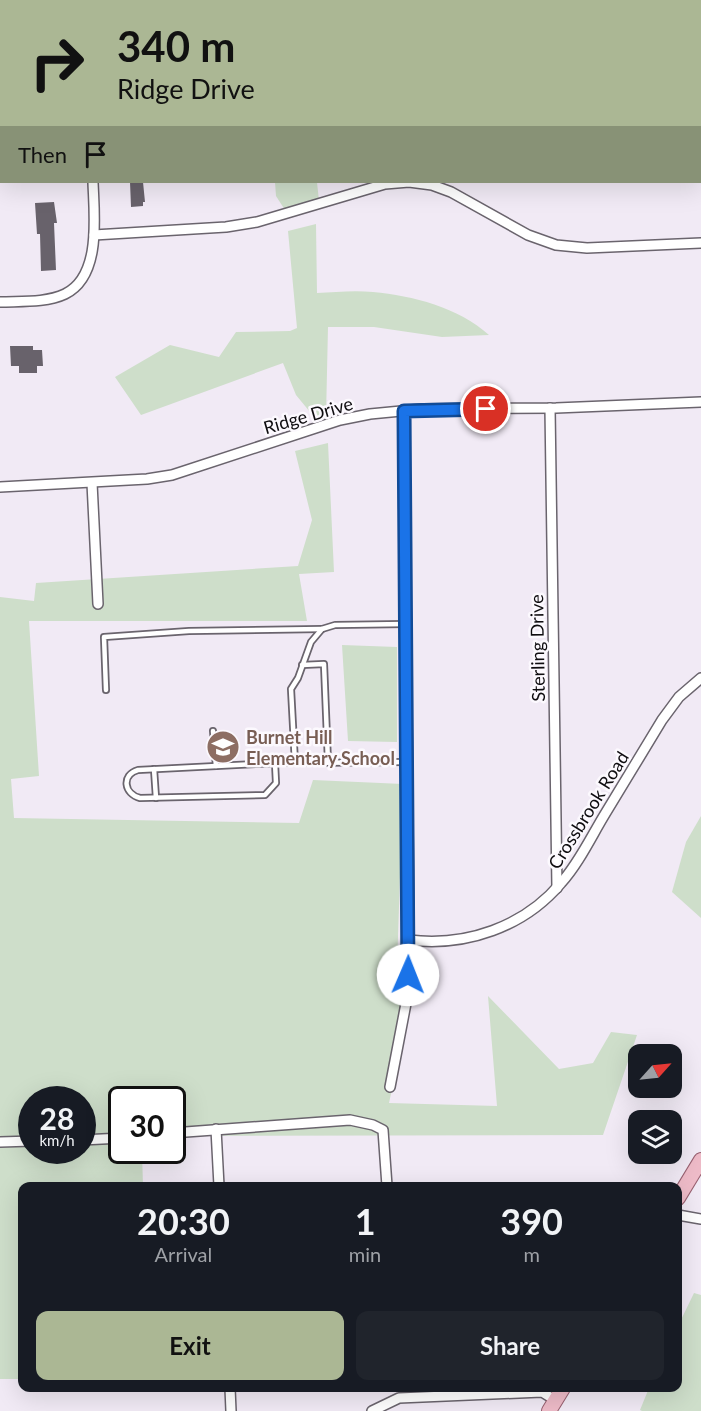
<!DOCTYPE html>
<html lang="en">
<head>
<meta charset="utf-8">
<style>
	:root { --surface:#171b24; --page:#20242c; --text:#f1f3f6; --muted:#9ea1a6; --accent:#abb794 }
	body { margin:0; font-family:Lato,sans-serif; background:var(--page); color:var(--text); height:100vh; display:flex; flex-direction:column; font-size:22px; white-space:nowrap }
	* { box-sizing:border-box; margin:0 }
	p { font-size:20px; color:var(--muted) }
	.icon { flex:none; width:33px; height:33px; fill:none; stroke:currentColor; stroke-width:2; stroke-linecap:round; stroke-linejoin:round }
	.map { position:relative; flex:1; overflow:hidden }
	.sheet { position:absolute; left:18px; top:1182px; width:664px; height:210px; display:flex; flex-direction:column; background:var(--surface); border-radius:12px; box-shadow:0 6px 24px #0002 }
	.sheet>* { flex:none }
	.guide { position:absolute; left:0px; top:0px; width:702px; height:183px; box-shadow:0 6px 24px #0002; background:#abb794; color:#111; overflow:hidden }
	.needle { width:39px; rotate:63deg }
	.buttons { position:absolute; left:628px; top:1044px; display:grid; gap:12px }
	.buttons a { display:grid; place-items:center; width:54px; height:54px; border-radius:12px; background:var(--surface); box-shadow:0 6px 24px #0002; font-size:30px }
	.speed { position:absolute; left:18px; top:1086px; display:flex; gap:12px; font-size:30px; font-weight:700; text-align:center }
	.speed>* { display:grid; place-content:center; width:78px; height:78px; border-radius:50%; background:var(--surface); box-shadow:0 6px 24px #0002; line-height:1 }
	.speed small { font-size:15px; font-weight:400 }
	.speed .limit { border:3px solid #111; border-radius:9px; background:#fff; color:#111 }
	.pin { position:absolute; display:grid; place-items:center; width:51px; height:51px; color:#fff; margin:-26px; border:3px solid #fff; border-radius:50%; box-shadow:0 2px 6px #0007 }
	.me { position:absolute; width:66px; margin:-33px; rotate:1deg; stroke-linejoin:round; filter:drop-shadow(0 0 4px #0008) }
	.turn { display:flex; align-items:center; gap:21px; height:126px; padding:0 18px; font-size:27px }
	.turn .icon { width:78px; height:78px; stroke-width:2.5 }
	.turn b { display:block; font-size:42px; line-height:51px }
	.then { display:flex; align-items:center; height:57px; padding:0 18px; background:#0003; gap:12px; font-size:22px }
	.eta { display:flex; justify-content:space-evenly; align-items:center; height:102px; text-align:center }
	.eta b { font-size:36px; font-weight:700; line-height:42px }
	.button { display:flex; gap:12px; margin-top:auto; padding:12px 18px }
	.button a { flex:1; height:69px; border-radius:12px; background:var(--accent); color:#111; font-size:24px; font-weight:700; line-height:69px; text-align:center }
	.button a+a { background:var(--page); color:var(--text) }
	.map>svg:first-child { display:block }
</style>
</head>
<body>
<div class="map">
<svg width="701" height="1411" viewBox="0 0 701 1411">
	<rect width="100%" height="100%" fill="#f1eaf5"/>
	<!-- green -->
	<g fill="#cedeca" fill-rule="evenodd">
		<polygon points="275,182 317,182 319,201 285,210 276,196"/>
		<path d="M316,224L317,293C335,292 355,290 373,292C413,296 458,307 489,335L442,337L374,327H328L326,417L319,423L296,395L283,363L141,415L115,377L170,345L219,357L236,332L290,331L297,328L288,231Z"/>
		<path d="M328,443L334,572L299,574L307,621H29L39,776L11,779L14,818L299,823L313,780L403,784L396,998H412L389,1103L497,1106L488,996L559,1069L593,1063L611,1032L637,1035L603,1135L173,1136L172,1100H122V1150L142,1151L143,1186H22V1379H0V597L34,601L36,583L298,566L312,520L295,451ZM32,1100H82V1150H32Z"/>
		<polygon points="342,645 397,647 397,742 348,741"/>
		<polygon points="701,816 701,918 672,892 686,842"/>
		<polygon points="694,1293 701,1295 701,1411 642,1411 640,1410 649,1388 678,1388 678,1326"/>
	</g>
	<!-- building -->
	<g fill="#68626b">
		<polygon points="130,182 143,182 145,202 143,202 143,206 131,207"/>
		<polygon points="54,202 57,223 54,223 56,270 41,271 40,234 37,234 35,203"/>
		<polygon points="10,346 33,346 33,350 42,350 43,366 37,366 37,373 19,373 19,366 11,366"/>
	</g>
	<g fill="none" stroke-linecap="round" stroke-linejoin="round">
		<defs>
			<g id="lane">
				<polyline points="406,624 335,625 322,629 311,642 298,678 291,689 295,763 407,762"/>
				<polyline points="302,665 324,664 328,762"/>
				<polyline points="106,690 104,637 189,631 322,629"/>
				<polyline points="213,731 216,766"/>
				<path d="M275,763L276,783L265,795L140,798C124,794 121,775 138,770L275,763H295"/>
				<polyline points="154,769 156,798"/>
			</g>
			<g id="street">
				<polyline points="57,0 57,2"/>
				<polyline points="343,2 359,2"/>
				<polyline points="577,2 579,0"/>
				<polyline points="0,101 2,101"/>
				<polyline points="94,235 226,227 257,222 385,184 409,182 432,185 451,192 528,235 556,245 587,248 701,243"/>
				<path d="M0,302C21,301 46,303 65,294C102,276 94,215 93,182"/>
				<polyline points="550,408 557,888"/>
				<polyline points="92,483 98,604"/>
				<polyline points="0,487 147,479 172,475 340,420 370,414 422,409 556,408 701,402"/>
				<path d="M409,940C466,947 524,927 561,883C579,863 591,837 605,814C624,783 643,751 662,720L679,697L701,678"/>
				<polyline points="390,1087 408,993 409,940 404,411"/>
				<polyline points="216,1129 219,1186"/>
				<polyline points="172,1133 350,1120 373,1125 383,1130 387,1186"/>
				<polyline points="82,1140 122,1138"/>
				<polyline points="0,1142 32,1141"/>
				<polyline points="678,1215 701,1219"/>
				<polyline points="230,1388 231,1411"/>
				<polyline points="372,1411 399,1398 542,1392 555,1400"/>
			</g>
			<g id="primary">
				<polyline points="678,1198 701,1160"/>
				<polyline points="549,1411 563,1388"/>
			</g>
		</defs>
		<!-- lane casing -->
		<use href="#lane" stroke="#6a646d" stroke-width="8"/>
		<!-- street casing -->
		<use href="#street" stroke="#6a646d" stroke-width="12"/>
		<!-- primary casing -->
		<use href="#primary" stroke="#986070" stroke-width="16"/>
		<!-- lane -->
		<use href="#lane" stroke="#fff" stroke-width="4.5"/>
		<!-- street -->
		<use href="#street" stroke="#fff" stroke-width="9"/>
		<!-- primary -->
		<use href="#primary" stroke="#eebbc8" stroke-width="14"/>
	</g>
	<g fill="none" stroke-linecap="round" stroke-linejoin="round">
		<defs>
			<polyline id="route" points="408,975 404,411 486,409"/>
		</defs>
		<!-- route casing -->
		<use href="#route" stroke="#114b97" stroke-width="15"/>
		<!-- route -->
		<use href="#route" stroke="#1a73e8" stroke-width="10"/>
	</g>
	<!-- icons -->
	<defs>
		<symbol id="school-disc" viewBox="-11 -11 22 22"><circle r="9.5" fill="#8d6e63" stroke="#fcf9fe"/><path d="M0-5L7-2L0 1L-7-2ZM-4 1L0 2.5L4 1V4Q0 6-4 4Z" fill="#fff"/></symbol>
	</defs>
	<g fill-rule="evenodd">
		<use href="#school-disc" x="204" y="728" width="38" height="38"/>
	</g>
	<g text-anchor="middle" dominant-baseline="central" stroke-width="5" stroke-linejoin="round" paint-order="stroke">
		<!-- street labels -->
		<g font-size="18" fill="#0f0d10" stroke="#fcf9fe">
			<text transform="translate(308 415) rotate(-16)">Ridge Drive</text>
			<text transform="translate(537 648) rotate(-91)">Sterling Drive</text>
			<text transform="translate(588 810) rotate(-58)">Crossbrook Road</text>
		</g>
		<!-- education labels -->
		<g font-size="18" font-weight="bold" fill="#785e54" stroke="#fcf9fe" text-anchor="start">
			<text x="246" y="737">Burnet Hill<tspan x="246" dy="21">Elementary School</tspan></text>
		</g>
	</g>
</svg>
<div class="buttons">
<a><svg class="needle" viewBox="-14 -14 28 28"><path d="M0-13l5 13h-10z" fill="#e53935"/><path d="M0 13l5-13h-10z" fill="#9ea1a6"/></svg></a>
<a><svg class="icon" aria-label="layers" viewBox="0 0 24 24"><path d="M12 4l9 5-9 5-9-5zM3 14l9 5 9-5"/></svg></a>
</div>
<div class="speed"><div>28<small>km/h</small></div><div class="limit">30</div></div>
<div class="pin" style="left:486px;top:409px;background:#d93025"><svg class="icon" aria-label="arrive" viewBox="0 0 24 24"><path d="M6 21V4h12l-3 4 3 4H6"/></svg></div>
<svg class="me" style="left:408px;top:975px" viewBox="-20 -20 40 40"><circle r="19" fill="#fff"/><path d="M0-13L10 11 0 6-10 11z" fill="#1a73e8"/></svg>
<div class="guide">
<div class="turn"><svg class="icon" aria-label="right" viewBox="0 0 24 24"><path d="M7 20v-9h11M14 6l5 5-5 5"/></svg><div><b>340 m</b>Ridge Drive</div></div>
<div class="then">Then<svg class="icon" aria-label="arrive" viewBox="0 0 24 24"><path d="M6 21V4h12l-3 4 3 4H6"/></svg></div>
</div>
<section class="sheet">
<div class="eta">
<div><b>20:30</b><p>Arrival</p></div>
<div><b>1</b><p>min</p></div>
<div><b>390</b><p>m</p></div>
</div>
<div class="button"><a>Exit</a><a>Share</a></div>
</section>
</div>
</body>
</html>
